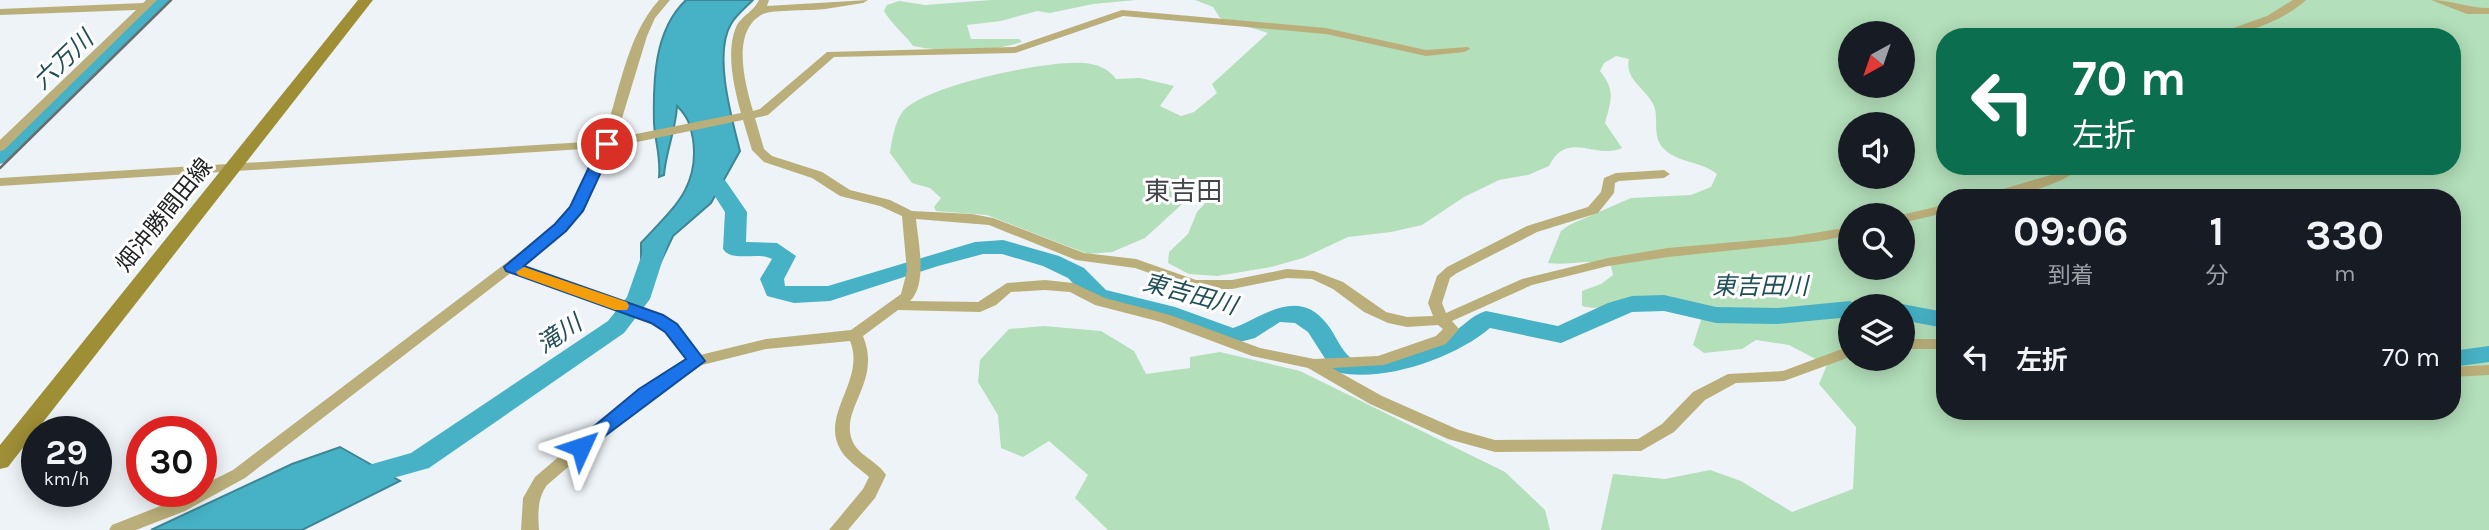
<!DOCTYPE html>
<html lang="ja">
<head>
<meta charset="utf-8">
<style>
	:root { --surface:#171b24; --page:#20242c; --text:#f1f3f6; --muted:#9ea1a6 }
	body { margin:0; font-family:Karla,"Noto Sans JP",sans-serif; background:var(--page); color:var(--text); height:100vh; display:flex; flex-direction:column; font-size:26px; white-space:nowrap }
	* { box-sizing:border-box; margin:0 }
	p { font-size:23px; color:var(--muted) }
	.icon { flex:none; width:38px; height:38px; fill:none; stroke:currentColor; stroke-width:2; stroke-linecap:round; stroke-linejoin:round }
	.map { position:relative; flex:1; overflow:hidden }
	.details { position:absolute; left:1936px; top:189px; width:525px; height:231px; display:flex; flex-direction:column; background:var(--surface); border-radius:28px; box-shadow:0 4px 18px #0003 }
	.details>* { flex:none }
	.banner { position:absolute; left:1936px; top:28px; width:525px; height:147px; border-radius:28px; box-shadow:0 4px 18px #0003; background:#0b6e4f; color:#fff; overflow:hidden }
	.needle { width:46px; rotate:220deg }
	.tools { position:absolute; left:1838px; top:21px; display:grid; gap:14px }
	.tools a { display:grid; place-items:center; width:77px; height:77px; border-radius:50%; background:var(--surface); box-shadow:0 4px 18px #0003; font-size:35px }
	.speed { position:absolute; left:21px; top:416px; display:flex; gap:14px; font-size:35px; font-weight:700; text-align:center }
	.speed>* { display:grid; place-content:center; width:91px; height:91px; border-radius:50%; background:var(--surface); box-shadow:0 4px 18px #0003; line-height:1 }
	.speed small { font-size:18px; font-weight:400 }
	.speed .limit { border:10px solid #d22; background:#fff; color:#111 }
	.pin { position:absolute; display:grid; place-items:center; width:60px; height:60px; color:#fff; margin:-30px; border:4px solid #fff; border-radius:50%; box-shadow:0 2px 7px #0007 }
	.me { position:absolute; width:77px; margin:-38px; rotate:48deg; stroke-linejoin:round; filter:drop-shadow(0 0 5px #0008) }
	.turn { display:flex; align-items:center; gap:24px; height:147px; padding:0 21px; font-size:32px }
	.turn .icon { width:91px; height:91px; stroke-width:2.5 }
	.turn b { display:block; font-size:49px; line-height:60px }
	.eta { display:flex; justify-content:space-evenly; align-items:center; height:119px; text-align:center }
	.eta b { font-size:42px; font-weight:700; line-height:49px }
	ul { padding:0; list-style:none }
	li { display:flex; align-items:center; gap:21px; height:98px; padding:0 21px }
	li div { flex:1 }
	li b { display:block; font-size:26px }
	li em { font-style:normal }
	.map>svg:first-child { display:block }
</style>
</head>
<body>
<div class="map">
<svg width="2489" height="530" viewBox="0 0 2489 530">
	<rect width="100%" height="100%" fill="#eef3f7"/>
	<!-- green -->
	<g fill="#b3dfba" fill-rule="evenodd">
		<path d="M991,0H2489V530H1601L1613,474L1665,479L1710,470L1741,481L1792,512L1853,489L1856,427L1819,384L1827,365L1789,345L1756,340L1742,349L1704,353L1693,345L1704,311C1687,303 1664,296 1645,299C1623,301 1603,312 1582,306V291L1601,284L1613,275L1611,266C1586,257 1573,266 1548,263L1561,231L1569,225L1631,198L1691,195L1711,187L1717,174C1701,161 1677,163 1663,148C1652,136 1659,119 1654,106C1647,89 1624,80 1629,59L1616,56L1604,63L1600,71C1616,91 1611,100 1605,123L1622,148C1595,160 1567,129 1549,166L1528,175L1499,180L1464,197L1422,225L1391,232L1348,237L1303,258L1271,267L1217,276L1189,274L1168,263L1169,252L1188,234L1197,212L1224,183L1219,178L1205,183L1145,238L1112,252L1088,254L987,215L936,211L934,207L941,198L930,188L912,183L890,153C892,140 895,119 905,109C932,84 1048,60 1084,63C1097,64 1109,69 1116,79L1140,78L1174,86L1160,106L1181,116L1194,112L1217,93L1212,84L1268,33L1220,18L1213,7L1195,0H1136L1093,4L1050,13L1037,11L1001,21L967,25L971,39H1019L1022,42C989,52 947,53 913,46C904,33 892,25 884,11L887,5L899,1L925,5ZM1850,33H1902V86H1850ZM1944,37H2452V166H1944ZM1850,124H1902V177H1850ZM1944,198H2452V411H1944ZM1850,215H1902V268H1850ZM1850,306H1902V359H1850Z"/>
		<polygon points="1044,326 1101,331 1134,351 1146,374 1190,368 1190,357 1220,352 1300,371 1505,472 1545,510 1550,530 1108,530 1075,498 1088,475 1049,441 1023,457 1001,448 998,415 978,382 980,360 1009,329"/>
	</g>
	<!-- water -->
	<g fill="#47b1c5" stroke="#3c8695" stroke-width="2">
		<path d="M686,0H753C746,7 736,15 731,24C713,54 732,119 740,151L711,203L673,236L657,270L641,269V243C672,209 700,188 693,139C690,124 688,117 677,106C676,129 666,151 664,175L659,177C661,156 655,142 654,123C653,81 654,30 686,0Z"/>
		<polygon points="340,447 400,481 302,530 151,530 292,464"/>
	</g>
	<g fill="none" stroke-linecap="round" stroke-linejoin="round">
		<!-- river -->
		<g fill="#47b1c5" fill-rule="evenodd">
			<polygon points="152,0 171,0 7,162 0,164 0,147"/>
			<path d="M718,178L725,180L747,212L746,242L777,243L796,256L784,279L785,286H828L975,242L1003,240L1059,256L1084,268L1106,290L1175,307L1233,328C1263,317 1298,286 1327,324C1336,335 1340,350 1352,359C1384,359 1419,349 1449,335C1462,328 1471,315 1486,311L1558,326L1608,303L1632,296L1664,295L1716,307L1777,308L1850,301L1860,306H1850V317L1777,324L1716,323L1664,311L1632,312L1561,343L1490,328C1455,358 1379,385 1333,371L1308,332L1295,323L1280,322L1255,338L1232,344L1160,319L1090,301L1068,278L1043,266L1002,254H983L938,266L830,301L794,303L767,296L760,279L772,259C758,251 732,263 723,249L725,212L707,184Z"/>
			<polygon points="658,233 669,240 650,299 624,333 429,468 354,489 344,486 340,479 344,472 411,453 608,321 627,297 647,240"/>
			<polygon points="1902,304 1944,312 1944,328 1902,320 1902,306 1895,306"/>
			<polygon points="2489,346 2489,362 2452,367 2452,351"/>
		</g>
		<!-- street -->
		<g fill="#baaf7a" fill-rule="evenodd">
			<polygon points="146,0 157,0 4,150 0,151 0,140 136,10 0,15 0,9 143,3"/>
			<path d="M659,0H670L655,18L647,36L616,138L741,113C734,88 725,50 737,25C743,15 754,11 759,0H769L767,6L868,0L863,3C850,5 838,7 825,9C812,11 770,9 761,15C731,33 745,83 753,111L760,109L827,52L1014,47L1122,10L1326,28L1426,50L1468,47L1470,49L1464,52L1426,56L1326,34L1123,16L1015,53L834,57L768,115L755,118L764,149L772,156L822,172L850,190L890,200L912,211L972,214L993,218L1084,253L1136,259L1196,280H1232L1287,269L1314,271L1343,282L1386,312L1407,317L1433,316L1428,303L1437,276L1447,267L1527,226L1588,207L1601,192L1604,178L1616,173L1664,170L1670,174L1664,178L1619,181L1615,183L1614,193L1598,213L1537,232L1457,273L1450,278L1442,303L1446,313L1522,279L1608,258L1668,248L1790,237L1850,227V235L1820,241L1668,257L1608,266L1532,285L1452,321L1459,329L1446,344L1384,365L1332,368L1382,396L1459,430L1495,440L1638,439L1662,424L1693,392L1728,374L1783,371L1850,346V357L1784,381L1736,383L1705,400L1674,432L1641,451L1495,452L1448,439L1370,404L1308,368L1252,356L1161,322L1095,305L1070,292L1045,290L1011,292L996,305L980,312L898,310L863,336C882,382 840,408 852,440C858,456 878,461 886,475L875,498L848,530H829L863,489L869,477C861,470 851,463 844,455C815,417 867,382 850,341L766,349L702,365L628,416L547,485C537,499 538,514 539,530H521L523,498L535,477L616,408L688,360L666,331L652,322L512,272L245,478L185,511L136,530H109L112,525L173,501L191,492H201V486L233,470L556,225L578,194L599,148L0,186V178L602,141C620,94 625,38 659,0ZM743,120L752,150L764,162L812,178L840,196L880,206L902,216L907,271L901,294L851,330L766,339L700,355L676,325L662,316L521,265L566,231L591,194L613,147ZM916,219L989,225L1076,260L1135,268L1196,289H1232L1287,278L1312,279L1333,289L1364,312L1388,323L1407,327L1438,325L1443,329L1436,336L1378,356L1314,359L1260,348L1170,315L1105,298L1073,283L1045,280L1007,283L978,302L910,301C928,284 918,241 916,219Z"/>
			<path d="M2293,0H2306C2282,22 2240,37 2208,37L2267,16Z"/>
			<path d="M2431,0C2451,0 2468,8 2489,8V14H2467Z"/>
			<path d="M2068,166H2082C2062,187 2009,198 1981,198L1982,195L2058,173Z"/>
			<polygon points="1944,205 1944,213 1902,223 1901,215"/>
			<rect x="1902" y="339" width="42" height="10"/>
			<polygon points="2489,365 2489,375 2452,377 2452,367"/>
		</g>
		<!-- secondary -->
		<polygon fill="#9e8e36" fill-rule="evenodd" points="358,0 373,0 8,467 0,469 0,445"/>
		<!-- rail -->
		<polyline stroke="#696c6e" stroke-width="2.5" points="0,168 171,0"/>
	</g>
	<!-- route -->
	<polygon fill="#1a73e8" stroke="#114b97" stroke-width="2" points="607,140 614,144 583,211 566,231 524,266 663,315 677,324 705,361 581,454 575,452 572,447 575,442 639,389 686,359 665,332 651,323 506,271 504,267 555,224 570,207 600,144"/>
	<!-- slow -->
	<polygon fill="#f59e0b" points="524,267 627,302 629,306 627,310 615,310 518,275 516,272"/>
	<g text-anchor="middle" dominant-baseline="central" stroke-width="6" stroke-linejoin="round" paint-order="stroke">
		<!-- street labels -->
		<g font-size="23" fill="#212324" stroke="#fff">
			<text transform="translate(164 215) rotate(-51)">畑沖勝間田線</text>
		</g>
		<!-- water labels -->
		<g font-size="24" font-style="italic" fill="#214f58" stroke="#fff">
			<text transform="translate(63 60) rotate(-44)">六万川</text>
			<text x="1760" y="286">東吉田川</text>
			<text transform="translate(1190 294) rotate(15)">東吉田川</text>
			<text transform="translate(559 334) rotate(-34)">滝川</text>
		</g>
		<!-- quarter labels -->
		<g font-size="26" fill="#434649" stroke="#fff">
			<text x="1183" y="191">東吉田</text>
		</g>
	</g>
</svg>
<div class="tools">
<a><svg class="needle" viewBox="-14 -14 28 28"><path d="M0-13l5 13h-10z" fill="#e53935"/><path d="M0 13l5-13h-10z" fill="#9ea1a6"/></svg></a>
<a><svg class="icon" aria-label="sound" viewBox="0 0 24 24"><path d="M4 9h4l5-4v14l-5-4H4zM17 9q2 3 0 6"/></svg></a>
<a><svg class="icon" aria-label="search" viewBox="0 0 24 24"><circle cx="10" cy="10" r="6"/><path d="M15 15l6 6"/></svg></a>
<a><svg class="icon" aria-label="layers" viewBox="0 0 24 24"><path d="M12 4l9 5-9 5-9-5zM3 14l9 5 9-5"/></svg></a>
</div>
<div class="speed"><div>29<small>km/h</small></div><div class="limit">30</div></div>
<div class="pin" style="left:607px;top:144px;background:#d93025"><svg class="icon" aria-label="arrive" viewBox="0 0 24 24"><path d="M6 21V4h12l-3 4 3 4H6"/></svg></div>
<svg class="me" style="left:581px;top:447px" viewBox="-20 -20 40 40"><path d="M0-17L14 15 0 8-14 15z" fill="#1a73e8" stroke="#fff" stroke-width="4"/></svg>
<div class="banner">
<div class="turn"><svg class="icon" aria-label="left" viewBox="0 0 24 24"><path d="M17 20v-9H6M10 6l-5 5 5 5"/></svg><div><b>70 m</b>左折</div></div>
</div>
<section class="details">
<div class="eta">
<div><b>09:06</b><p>到着</p></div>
<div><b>1</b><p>分</p></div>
<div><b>330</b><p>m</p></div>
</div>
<ul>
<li><svg class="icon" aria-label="left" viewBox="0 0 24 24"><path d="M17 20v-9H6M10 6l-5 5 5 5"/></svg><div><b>左折</b></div><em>70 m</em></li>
</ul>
</section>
</div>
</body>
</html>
